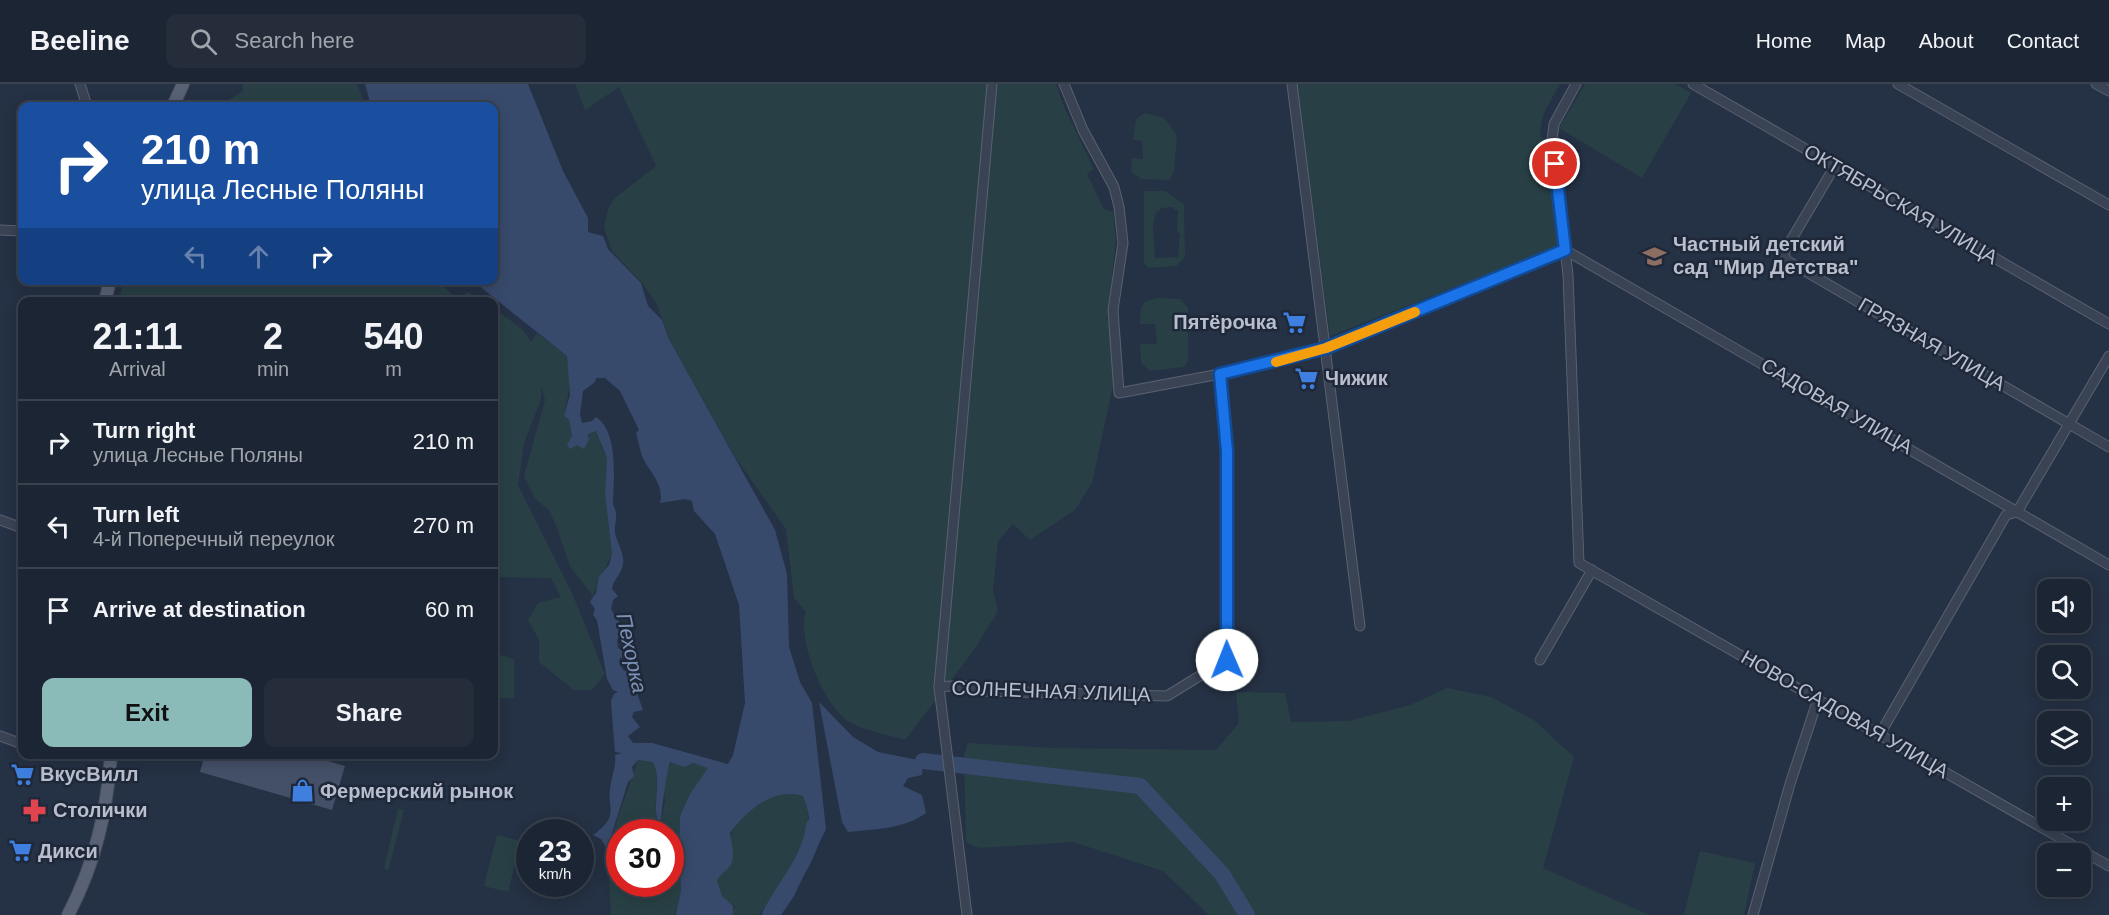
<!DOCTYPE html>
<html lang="en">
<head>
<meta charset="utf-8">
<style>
	:root { --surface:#1c2533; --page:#252d3b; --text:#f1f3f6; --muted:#a0a5ac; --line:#3a424e; --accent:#8bbbb9 }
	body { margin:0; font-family:Helvetica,sans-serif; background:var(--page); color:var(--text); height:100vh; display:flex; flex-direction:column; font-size:22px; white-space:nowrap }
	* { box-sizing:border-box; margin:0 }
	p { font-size:20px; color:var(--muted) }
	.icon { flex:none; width:33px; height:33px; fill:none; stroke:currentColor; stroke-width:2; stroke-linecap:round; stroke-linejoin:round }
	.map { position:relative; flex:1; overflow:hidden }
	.side { position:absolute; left:18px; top:213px; width:480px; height:462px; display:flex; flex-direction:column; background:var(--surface); border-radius:12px; box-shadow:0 3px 15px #0003,0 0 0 2px var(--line) }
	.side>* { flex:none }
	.hud { position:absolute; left:18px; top:18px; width:480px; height:183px; border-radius:12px; box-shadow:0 3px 15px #0003,0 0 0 2px var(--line); background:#1a4fa0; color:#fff; overflow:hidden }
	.fabs { position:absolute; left:2037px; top:495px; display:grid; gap:12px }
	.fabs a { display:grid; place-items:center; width:54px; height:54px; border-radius:12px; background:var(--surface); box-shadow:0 3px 15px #0003,0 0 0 2px var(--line); font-size:30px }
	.speed { position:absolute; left:516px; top:735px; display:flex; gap:12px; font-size:30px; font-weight:700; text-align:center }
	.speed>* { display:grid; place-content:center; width:78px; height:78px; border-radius:50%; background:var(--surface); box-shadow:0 3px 15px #0003,0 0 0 2px var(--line); line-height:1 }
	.speed small { font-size:15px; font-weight:400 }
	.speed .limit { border:9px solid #d22; background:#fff; color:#111 }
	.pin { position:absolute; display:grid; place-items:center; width:51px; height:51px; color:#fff; margin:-26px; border:3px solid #fff; border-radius:50%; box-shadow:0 2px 6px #0007 }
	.me { position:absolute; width:66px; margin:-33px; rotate:359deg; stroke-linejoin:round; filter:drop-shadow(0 0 4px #0008) }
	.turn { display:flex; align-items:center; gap:21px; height:126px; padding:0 24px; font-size:27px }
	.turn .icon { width:78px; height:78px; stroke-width:2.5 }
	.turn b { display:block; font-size:42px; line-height:51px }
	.lanes { display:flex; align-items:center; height:57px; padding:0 24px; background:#0003; justify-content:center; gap:30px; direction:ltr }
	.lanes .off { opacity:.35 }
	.eta { display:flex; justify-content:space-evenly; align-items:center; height:102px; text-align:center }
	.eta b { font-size:36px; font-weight:600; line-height:42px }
	.button { display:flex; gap:12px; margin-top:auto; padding:12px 24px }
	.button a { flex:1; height:69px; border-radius:12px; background:var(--accent); color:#111; font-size:24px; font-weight:600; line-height:69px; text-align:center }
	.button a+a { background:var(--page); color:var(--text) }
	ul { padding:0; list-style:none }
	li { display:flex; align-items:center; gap:18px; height:84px; padding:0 24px; border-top:2px solid var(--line) }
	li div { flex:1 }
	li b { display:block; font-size:22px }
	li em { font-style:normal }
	header { display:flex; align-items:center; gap:36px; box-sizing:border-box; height:84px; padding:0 30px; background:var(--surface); border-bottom:2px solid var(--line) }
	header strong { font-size:28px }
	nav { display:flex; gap:33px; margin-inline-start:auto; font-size:21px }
	.search { width:420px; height:54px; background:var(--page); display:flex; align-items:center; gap:15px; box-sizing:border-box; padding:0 21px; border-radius:12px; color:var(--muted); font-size:22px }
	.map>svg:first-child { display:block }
</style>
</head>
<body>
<header>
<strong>Beeline</strong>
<div class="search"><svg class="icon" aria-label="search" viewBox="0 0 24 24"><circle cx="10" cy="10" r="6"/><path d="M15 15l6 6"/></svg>Search here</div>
<nav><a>Home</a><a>Map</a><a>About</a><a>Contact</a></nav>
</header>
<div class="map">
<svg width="2109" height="831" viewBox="0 0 2109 831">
	<rect width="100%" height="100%" fill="#253144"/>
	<!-- green -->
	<g fill="#284045" fill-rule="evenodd">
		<polygon points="243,0 357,0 366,22 219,22 243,7"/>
		<path d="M575,0H1056L1065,25L1094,85L1087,90L1104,125L1113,128L1116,157L1107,234L1112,252L1114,297L1092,399L1075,426L1030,456L1013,440L998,457L993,506L998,527L974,566L905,656C888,651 867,647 851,639C825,625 796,555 806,528L794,514L786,445L735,373L671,258L656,219L642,199L612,167L607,153L604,143L608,125L615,114L656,82L619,3L585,26Z"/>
		<path d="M1297,0H1560C1551,17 1538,33 1541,53L1547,56L1560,162L1330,252Z"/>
		<polygon points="1585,0 1675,0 1691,9 1642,94 1559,44"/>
		<polygon points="1145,29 1164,34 1177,51 1174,88 1169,96 1141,95 1131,88 1132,74 1143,75 1142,57 1133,56 1136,35"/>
		<path d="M1144,107H1165L1184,120L1185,173L1176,182L1149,184L1144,179ZM1173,123L1174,126H1178L1177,149H1180L1178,173L1155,174L1153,142L1156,128L1160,127L1161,124Z"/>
		<polygon points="123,196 440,197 450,209 459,214 468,208 483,217 119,217"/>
		<polygon points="1156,214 1180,215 1188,224 1188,276 1184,283 1150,287 1141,279 1140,260 1157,260 1155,240 1140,240 1141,224 1145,218"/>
		<path d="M494,224L523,246L531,258L537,249L567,272L570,301L564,332L569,335L577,361L589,355V349L596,347C601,356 601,366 607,373L605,410L612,470L590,518L592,511L570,482L556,441L548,425L535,415L524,392L545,316L541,302V315L524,359L518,401L572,509L605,590L592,606H574L539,578V556L528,536L538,519L561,513L551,494L494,493Z"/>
		<polygon points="494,569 514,575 514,614 494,614"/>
		<polygon points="1447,604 1491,613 1535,637 1574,673 1543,784 1649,831 1209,831 1163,787 1073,758 979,764 966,758 964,671 968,659 1053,664 1216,666 1239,639 1236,608 1285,609 1291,638 1349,637 1410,621"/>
		<path d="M638,676L653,678C662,697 650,725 660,742L665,717L663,699L671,678L701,680L709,684L690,710L680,732L679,770L681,806L676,831H611L607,765ZM620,748H670V800H620Z"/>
		<polygon points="797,706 807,716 810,758 794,788 759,831 731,831 735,822 722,815 714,792 741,726 766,714"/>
		<polygon points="398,725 404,726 388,787 384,784"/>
		<polygon points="497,751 521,757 508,808 484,802"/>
		<polygon points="1700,767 1755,779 1744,831 1684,831"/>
	</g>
	<!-- water -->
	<g fill="#384a6c" fill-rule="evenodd">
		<path d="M365,0H528L563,87L588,134V148L603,152L608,165L641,199L648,222L662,236L669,255L775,446L787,490L789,563L800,598L812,619L826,745L794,812L781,831H766C793,796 823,758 803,712C773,703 746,727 730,749C731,760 736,773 730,782C726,788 720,789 717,797L722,812L733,822V831H676L681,806L679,770L680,732L690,710L708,684L693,679L684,683L670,678C664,700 663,720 660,743C650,724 663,698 653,678L638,676L632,683L634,692L628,698L607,765L601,755L593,751C622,730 605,725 611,699C613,688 616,682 615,671L622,669L615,668L611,617L614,610L618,608L613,606L607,595L597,536L593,531L595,525L590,518L596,509L599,493L609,481L612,470L605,410L607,374L596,347L588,350L589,355L584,365L577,361L570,365L567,361L572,352L569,335L564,332L570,311L567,272L473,197L494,196V22H371ZM596,294H605L620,307L639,346L636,349C639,358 640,370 645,378C653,391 664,403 660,419L685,415L692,417L694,427L715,450L739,521L745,619L733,671L728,680L652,659H633L628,652L640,643L632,633L634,628L643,626L630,589L623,586L619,576L626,569L618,564L617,557L622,543L611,525L613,516L618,512L612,505C613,495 622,490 623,480C625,471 617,458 615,449C614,442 617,436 616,430C616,425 612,422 613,417C614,394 618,347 596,333L592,337L582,339L580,330L583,307L595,298Z"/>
		<path d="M819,618L853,653L878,668L923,677L922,691L908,694L903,702L922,711L926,729C904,745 875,745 848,748L842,738Z"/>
	</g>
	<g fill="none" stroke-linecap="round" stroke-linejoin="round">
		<!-- river -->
		<g stroke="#384a6c" stroke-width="16">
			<polyline points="923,677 1140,702 1222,790 1247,831"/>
			<path d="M770,831C785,801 810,777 814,742"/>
		</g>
	</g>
	<!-- building -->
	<polygon fill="#445067" points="205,670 305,670 345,682 332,726 200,688"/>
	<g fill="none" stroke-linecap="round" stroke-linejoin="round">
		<defs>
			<g id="minor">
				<polyline points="80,0 87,22"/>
				<polyline points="1064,0 1083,46 1114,103 1119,123 1123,159 1113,226 1119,309 1220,290 1326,264 1565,166"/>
				<polyline points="1292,0 1360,542"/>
				<polyline points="1576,0 1554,40 1552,56 1568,191 1579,479 2109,782"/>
				<polyline points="1693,0 2109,240"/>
				<polyline points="1898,0 2109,121"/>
				<polyline points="2096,0 2109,7"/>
				<polyline points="1835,82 1784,168 1786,176 2109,363"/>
				<polyline points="0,146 22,147"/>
				<polyline points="1565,166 2109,481"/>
				<polyline points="0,436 22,444"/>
				<polyline points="1540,576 1592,486"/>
				<polyline points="939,603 963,601 977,607 1167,612 1227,575 1227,367 1220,290"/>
				<polyline points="1880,650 2006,431 2017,428 2109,272"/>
				<polyline points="0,652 22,660"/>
				<polyline points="967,831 939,603 992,0"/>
				<polyline points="1753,831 1790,700 1818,615"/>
			</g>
			<g id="major">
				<polyline points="173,22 183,0"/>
				<polyline points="105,218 110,196"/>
				<path d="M68,831C95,780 107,728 111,670"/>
			</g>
		</defs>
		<!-- minor casing -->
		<use href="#minor" stroke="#596171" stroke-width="11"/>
		<!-- major casing -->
		<use href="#major" stroke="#444c5d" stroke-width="14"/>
		<!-- minor -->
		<use href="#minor" stroke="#3a4354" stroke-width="9"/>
		<!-- major -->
		<use href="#major" stroke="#586274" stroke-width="12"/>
	</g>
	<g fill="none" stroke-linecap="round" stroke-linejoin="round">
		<defs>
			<polyline id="route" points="1227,576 1227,367 1220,290 1326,264 1565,166 1555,80"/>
		</defs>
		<!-- route casing -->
		<use href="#route" stroke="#114b97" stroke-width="15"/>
		<!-- route -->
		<use href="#route" stroke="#1a73e8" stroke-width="10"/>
		<!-- slow -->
		<polyline stroke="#f59e0b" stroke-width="10" points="1276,278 1326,264 1415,228"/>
	</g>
	<!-- icons -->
	<defs>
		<symbol id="school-bare" viewBox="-9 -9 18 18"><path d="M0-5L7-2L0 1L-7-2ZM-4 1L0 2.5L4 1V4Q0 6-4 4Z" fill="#8d6e63" stroke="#1f2839" stroke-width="2.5" paint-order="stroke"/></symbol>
		<symbol id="supermarket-bare" viewBox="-9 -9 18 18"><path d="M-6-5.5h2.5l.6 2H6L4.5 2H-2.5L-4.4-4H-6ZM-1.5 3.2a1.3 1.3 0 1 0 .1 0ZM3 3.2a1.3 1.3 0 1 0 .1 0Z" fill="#3f7fe0" stroke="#1f2839" stroke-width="2.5" paint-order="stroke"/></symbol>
		<symbol id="shop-bare" viewBox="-9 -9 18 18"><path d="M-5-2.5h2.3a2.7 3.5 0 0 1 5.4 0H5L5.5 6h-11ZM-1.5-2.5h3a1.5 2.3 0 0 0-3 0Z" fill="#3f7fe0" stroke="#1f2839" stroke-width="2.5" paint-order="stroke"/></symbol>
		<symbol id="pharmacy-bare" viewBox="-9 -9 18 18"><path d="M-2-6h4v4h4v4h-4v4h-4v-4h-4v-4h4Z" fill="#e0444e" stroke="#1f2839" stroke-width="2.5" paint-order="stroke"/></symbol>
	</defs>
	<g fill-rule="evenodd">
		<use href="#school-bare" x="1638" y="156" width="33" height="33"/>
		<use href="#supermarket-bare" x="1278" y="222" width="33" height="33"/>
		<use href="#supermarket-bare" x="1290" y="278" width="33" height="33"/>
		<use href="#supermarket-bare" x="6" y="674" width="33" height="33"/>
		<use href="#shop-bare" x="286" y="690" width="33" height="33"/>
		<use href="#pharmacy-bare" x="18" y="710" width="33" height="33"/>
		<use href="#supermarket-bare" x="4" y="750" width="33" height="33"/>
	</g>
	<g text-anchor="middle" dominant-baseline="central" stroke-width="5" stroke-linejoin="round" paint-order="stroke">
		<!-- street labels -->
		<g font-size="20" fill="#b8becd" stroke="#1f2839">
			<text transform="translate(1901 120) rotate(30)">ОКТЯБРЬСКАЯ УЛИЦА</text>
			<text transform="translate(1932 260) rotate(30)">ГРЯЗНАЯ УЛИЦА</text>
			<text transform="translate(1837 322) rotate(30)">САДОВАЯ УЛИЦА</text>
			<text transform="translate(1051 607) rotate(2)">СОЛНЕЧНАЯ УЛИЦА</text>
			<text transform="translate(1845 630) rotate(30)">НОВО-САДОВАЯ УЛИЦА</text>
		</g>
		<!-- poi labels -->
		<g font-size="20" font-weight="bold" fill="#b8becd" stroke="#1f2839" text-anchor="start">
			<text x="1673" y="160">Частный детский<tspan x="1673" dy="23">сад "Мир Детства"</tspan></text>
			<text x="1277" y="238" text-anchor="end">Пятёрочка</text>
			<text x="1325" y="294">Чижик</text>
			<text x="40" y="690">ВкусВилл</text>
			<text x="320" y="707">Фермерский рынок</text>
			<text x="53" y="726">Столички</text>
			<text x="38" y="767">Дикси</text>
		</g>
		<!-- water labels -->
		<g font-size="21" font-style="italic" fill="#7d92b6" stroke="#1f2839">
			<text transform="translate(632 569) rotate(78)">Пехорка</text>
		</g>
	</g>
</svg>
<div class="fabs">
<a><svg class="icon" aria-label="sound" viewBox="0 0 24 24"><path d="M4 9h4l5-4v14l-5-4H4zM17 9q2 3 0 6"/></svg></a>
<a><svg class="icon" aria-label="search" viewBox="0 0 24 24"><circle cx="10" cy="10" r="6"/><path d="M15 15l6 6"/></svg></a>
<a><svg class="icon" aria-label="layers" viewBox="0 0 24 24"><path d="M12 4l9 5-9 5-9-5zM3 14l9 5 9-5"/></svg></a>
<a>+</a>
<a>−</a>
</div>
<div class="speed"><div>23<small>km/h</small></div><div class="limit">30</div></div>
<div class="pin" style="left:1555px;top:80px;background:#d93025"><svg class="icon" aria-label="arrive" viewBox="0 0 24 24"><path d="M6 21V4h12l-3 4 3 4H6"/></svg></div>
<svg class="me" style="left:1227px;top:576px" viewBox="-20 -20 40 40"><circle r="19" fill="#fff"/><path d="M0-13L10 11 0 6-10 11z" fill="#1a73e8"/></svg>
<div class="hud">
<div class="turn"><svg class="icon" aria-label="right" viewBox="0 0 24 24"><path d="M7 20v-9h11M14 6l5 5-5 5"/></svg><div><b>210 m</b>улица Лесные Поляны</div></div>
<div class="lanes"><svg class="icon off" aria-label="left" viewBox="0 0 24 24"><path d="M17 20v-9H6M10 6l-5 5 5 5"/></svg><svg class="icon off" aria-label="ahead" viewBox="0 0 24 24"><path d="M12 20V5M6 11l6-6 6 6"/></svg><svg class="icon" aria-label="right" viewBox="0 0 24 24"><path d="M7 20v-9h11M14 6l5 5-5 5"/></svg></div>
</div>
<section class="side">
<div class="eta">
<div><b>21:11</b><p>Arrival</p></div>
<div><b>2</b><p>min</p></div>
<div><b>540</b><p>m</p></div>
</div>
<ul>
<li><svg class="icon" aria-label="right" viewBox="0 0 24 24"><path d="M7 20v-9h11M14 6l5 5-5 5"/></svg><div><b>Turn right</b><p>улица Лесные Поляны</p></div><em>210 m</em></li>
<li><svg class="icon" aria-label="left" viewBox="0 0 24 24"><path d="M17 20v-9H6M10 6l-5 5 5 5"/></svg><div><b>Turn left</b><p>4-й Поперечный переулок</p></div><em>270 m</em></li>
<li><svg class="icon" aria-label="arrive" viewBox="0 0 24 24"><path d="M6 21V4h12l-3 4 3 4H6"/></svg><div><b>Arrive at destination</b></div><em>60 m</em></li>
</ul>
<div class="button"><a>Exit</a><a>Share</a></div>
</section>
</div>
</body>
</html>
